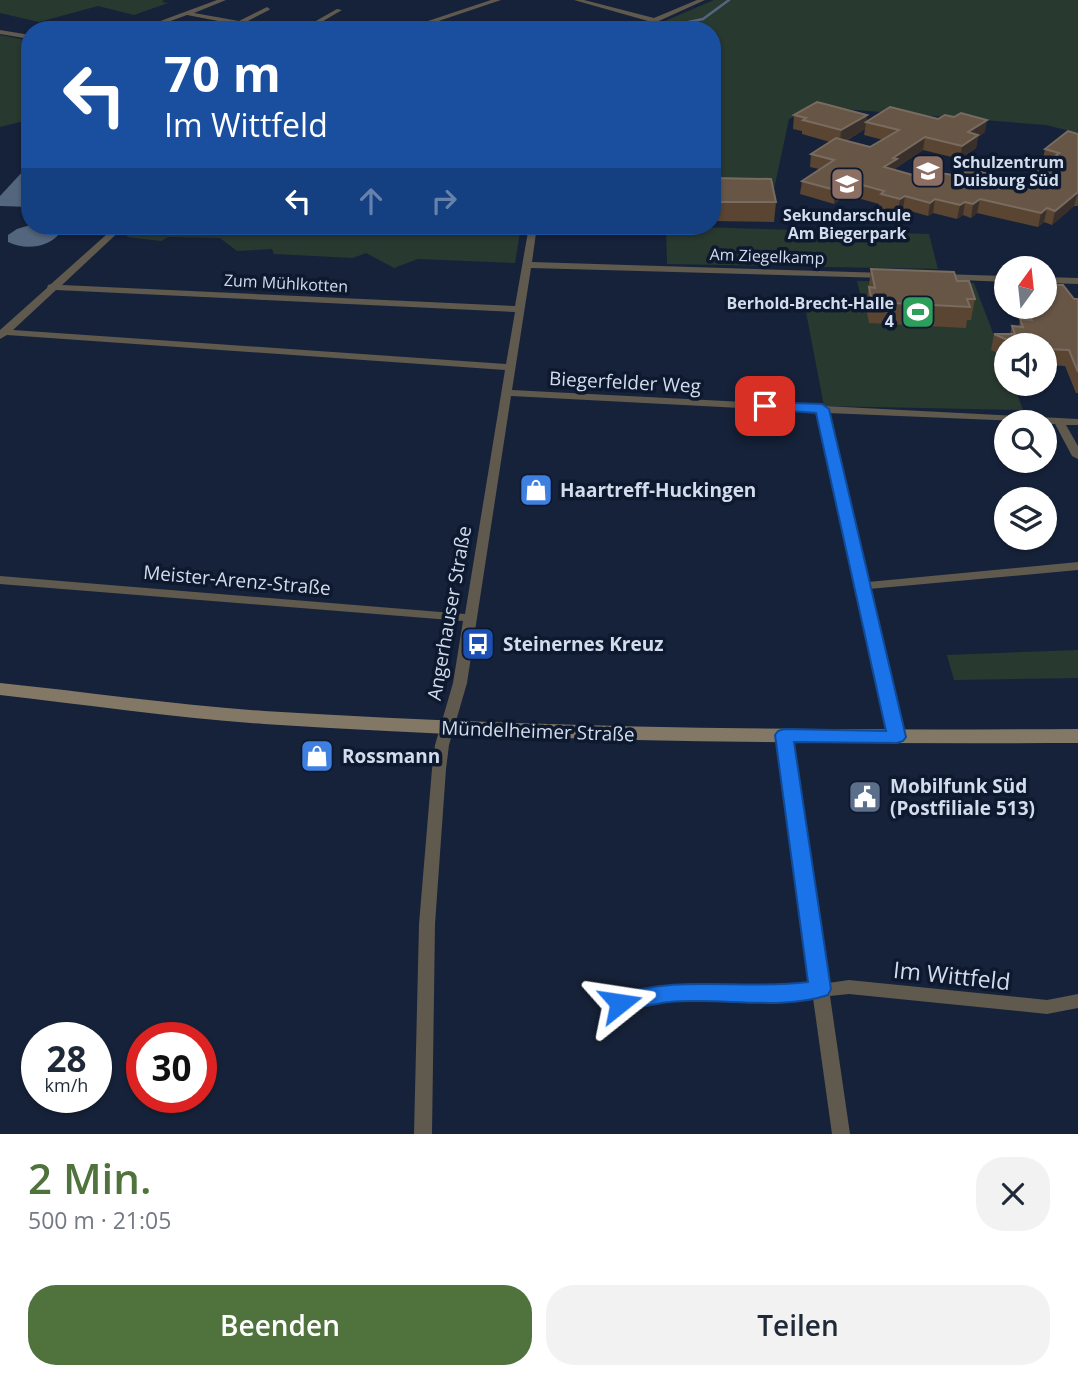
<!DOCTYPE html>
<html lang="de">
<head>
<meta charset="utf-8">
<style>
	:root { --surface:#fff; --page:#f2f2f3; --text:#1f2937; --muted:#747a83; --accent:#50733d }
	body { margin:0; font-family:"Open Sans",sans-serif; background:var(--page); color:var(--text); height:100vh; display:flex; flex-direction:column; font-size:26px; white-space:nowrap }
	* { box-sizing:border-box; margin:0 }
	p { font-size:23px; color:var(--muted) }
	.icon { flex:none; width:38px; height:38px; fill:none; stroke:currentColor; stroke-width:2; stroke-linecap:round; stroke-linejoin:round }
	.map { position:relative; height:1134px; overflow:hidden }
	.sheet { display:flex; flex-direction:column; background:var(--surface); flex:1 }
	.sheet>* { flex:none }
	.banner { position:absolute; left:21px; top:21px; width:700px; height:214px; border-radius:28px; box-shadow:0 2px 5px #0004; background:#1a4fa0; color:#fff; overflow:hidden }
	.needle { width:46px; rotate:15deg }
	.controls { position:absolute; left:994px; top:256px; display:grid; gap:14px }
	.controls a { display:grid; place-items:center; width:63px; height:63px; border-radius:50%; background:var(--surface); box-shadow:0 2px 5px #0004; font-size:35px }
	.speed { position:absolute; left:21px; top:1022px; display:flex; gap:14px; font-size:35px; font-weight:700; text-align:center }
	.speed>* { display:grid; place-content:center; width:91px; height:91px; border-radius:50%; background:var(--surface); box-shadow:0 2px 5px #0004; line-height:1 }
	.speed small { font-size:18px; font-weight:400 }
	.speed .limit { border:10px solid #d22; background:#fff; color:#111 }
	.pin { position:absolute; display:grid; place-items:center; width:60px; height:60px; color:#fff; margin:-30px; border-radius:14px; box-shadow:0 4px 10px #0006 }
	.me { position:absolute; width:77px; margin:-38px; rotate:75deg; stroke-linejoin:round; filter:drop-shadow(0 0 5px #0008) }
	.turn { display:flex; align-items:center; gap:24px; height:147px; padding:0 28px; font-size:32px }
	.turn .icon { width:91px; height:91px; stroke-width:2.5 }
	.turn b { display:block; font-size:49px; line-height:60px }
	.lanes { display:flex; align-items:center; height:66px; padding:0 28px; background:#0003; justify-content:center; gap:35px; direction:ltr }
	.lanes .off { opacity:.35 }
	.round { display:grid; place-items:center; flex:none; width:74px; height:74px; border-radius:28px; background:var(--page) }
	.head { display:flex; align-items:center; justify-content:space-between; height:119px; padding:0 28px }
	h1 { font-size:42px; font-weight:600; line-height:52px; color:var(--accent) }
	.cta { display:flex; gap:14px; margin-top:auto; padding:14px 28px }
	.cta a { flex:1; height:80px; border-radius:28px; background:var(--accent); color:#fff; font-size:28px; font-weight:600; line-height:80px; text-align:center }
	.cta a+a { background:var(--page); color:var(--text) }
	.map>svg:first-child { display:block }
</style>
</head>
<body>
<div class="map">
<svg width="1078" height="1134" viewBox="0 0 1078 1134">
	<rect width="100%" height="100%" fill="#162239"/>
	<!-- green -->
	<g fill="#283930">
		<polygon points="0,0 164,0 162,2 168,3 134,15 98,6 39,22 0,13"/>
		<polygon points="714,0 1078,0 1078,133 1046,125 817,107 789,119 773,194 712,195 712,30 644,30"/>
		<polygon points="0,35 30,41 30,115 20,122 0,127"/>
		<polygon points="139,226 521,226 515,263 418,259 394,268 366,253 353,258 274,254 272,249 237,251 220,238 168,237 161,241 126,237"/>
		<polygon points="666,226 929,234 938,269 667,264"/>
		<polygon points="857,281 974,283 1006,367 1006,383 1013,383 1023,410 824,406 805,307 864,309"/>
		<polygon points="1078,650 1078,678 954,680 947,655"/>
	</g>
	<!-- water -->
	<g fill="#54667d">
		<polygon points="30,167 30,207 0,206 0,196 25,169"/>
		<path d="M30,225L50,226L59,234C48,248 24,250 8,242V235L17,229Z"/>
	</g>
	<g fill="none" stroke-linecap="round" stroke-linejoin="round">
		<!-- stream -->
		<polyline stroke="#54667d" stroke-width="2.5" points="665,30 664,27 703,19 729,0"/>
		<!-- minor -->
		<g fill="#60594e" fill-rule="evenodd">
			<polygon points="217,0 226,0 194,13 239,21 267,7 270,9 269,10 246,22 280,30 265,30 187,15 146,30 136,30"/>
			<polygon points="491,0 501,0 412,30 401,30"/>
			<polygon points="574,0 584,0 654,18 697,0 705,0 639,30 630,30 648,21"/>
			<polygon points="337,9 342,10 308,30 300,30"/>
			<polygon points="87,21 101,22 129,30 117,30 94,25 59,30 69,25"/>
			<polygon points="0,30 30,35 30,39 0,34"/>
			<path d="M116,226H125L62,285L515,306L529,226H537L532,262L887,273V277L884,278L531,268L512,390L1078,419V425H1066L1078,446V459L1072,456L1055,424H1045V422L828,413L868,582L1078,562V570L869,589L904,737L902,740H892L817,412L511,396L467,683L449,745L446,769L435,924L432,1134H414L419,924L432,769L435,745L453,683L463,621L0,584V576L465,614L505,370L7,335L0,339V330L47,288L48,285L51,284ZM56,290L515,312L506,364L13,330Z"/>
			<polygon points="940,274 1006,276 1006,282 937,279 937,275"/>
			<polygon points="1045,277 1078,278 1078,284 1045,283"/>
			<path d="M784,730L789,732L791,735L828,983L849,980L1047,1000L1078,994V1008L1047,1014L849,994L830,996L850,1134H832L813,998L794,1000L690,998L648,1002L620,1010L614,1008L612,1003L614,998C680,976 744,992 811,984L777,735L779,732Z"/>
		</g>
		<!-- secondary -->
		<path fill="#837866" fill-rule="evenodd" d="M0,683C88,692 176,705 264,711C535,728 807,731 1078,729V743C807,744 535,742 264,724C176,718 88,705 0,695Z"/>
	</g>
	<!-- wall -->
	<g fill="#5a4532" fill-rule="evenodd">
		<path d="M794,115H867L866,121L985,132L978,137L976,148L960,159L923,150L896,168L895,170L920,177L960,176L1020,182L1045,163H1042L1045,149L1078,134V206H1074L1052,225L1044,222L1038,227L977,213L971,218L963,215L957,219L933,213L928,216L903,209L898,213L879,208V204L847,195L834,204L800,194L802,181L819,169L810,167L811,154L830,142L802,134V131L793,129ZM865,129L864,135L883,140L870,147L846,141Z"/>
		<polygon points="712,178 776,202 774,222 712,221"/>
		<polygon points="871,269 957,281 975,299 971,320 967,320 966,328 869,323 866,308"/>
		<polygon points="1046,285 1074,299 1078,299 1078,393 1076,393 1065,366 1045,365 1045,345 1006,345 1006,357 991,350 994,334 1010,334 1012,326 1019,327 1020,319 1022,319 1020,314 1022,306 1045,306"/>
	</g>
	<!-- shaded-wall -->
	<g fill="#39302c">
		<polygon points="867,115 865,129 840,144 841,130"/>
		<polygon points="987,120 985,132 978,137 976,148 960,159 962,146 968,132"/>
		<polygon points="925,137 923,150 896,168 895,172 884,167 893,158"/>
		<polygon points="848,181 847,195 834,204 835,190"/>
		<polygon points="1078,192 1074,206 1052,225 1055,211"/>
		<polygon points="905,196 903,209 898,213 900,199"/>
		<polygon points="935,199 933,213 928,216 930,203"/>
		<polygon points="980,199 977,213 971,218 973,204"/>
		<polygon points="965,202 963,215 957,219 960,205"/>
		<polygon points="1047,208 1044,222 1038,227 1041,213"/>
	</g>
	<!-- building -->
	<g fill="#675646" stroke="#786b60" stroke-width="2">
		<polygon points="817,102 867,115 841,130 803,120 806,118 794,115"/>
		<polygon points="890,107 938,119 945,115 954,117 961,113 987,120 968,132 978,135 962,146 925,137 893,158 897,159 884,167 920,177 925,177 933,172 960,176 969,169 1020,182 1059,153 1045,149 1068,131 1078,134 1078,192 1055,211 1047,208 1041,213 980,199 973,204 965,202 960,205 935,199 930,203 905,196 900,199 881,194 884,191 848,181 835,190 802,181 834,160 811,154 836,138 870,147 899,130 866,122"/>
		<polygon points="712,178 771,179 776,202 712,202"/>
		<polygon points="871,269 954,272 957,281 969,281 975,299 967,299 970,307 872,302 869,287 875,288"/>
		<polygon points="1046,285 1063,285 1074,299 1078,299 1078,372 1069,350 1045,349 1045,345 1019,345 994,334 1015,334 1012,326 1023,327 1020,319 1032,320 1027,306 1045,306 1045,287 1047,287"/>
	</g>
	<!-- route -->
	<path fill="#1a73e8" stroke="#114b97" stroke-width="2" d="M765,402L822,404L829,409L906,737L903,741L897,743L794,742L831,989L828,995C781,1011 720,997 670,1002C655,1003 622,1013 612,1009L609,1003L612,997C681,973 740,991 808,982L775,735L778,731L784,729L886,731L816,413L761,409V403Z"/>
	<!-- icons -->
	<defs>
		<symbol id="school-square" viewBox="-11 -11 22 22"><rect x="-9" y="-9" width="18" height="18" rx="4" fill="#8d6e63" stroke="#0d192f"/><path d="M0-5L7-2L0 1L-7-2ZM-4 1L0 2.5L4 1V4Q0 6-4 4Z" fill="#fff"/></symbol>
		<symbol id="stadium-square" viewBox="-11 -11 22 22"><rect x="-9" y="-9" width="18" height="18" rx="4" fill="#2e9e5b" stroke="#0d192f"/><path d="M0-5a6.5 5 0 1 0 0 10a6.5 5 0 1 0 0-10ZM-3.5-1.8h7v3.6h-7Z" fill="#fff"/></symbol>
		<symbol id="shop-square" viewBox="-11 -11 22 22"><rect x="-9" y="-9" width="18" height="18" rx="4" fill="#3f7fe0" stroke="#0d192f"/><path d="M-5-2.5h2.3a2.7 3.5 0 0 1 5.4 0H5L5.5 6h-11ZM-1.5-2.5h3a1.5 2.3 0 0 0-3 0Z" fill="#fff"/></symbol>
		<symbol id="bus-square" viewBox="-11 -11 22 22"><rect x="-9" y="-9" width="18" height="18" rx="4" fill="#1a4fb4" stroke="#0d192f"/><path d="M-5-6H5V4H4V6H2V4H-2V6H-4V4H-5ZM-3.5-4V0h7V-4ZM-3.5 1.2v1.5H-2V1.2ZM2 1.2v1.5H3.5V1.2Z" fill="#fff"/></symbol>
		<symbol id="civic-square" viewBox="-11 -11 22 22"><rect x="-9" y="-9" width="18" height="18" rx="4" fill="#5c6f8a" stroke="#0d192f"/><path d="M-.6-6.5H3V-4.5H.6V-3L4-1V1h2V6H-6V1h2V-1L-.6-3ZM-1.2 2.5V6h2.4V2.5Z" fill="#fff"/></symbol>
	</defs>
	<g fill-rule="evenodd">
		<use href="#school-square" x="909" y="152" width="38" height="38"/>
		<use href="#school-square" x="828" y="165" width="38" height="38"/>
		<use href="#stadium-square" x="899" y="293" width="38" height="38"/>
		<use href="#shop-square" x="517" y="471" width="38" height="38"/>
		<use href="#bus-square" x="459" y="625" width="38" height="38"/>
		<use href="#shop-square" x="298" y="737" width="38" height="38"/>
		<use href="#civic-square" x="846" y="778" width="38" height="38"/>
	</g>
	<g text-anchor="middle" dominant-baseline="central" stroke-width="7" stroke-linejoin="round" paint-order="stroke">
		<!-- far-poi labels -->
		<g font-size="16" font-weight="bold" fill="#d3dcec" stroke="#0d192f" text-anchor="start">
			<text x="953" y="162">Schulzentrum<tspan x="953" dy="18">Duisburg Süd</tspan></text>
			<text x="847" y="215" text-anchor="middle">Sekundarschule<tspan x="847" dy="18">Am Biegerpark</tspan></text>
			<text x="894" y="303" text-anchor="end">Berhold-Brecht-Halle<tspan x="894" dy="18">4</tspan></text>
		</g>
		<!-- far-street labels -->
		<g font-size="16" fill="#d3dcec" stroke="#0d192f">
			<text transform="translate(767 256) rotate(2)">Am Ziegelkamp</text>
			<text transform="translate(286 283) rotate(3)">Zum Mühlkotten</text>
		</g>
		<!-- street labels -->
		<g font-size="19" fill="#d3dcec" stroke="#0d192f">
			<text transform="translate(625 382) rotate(3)">Biegerfelder Weg</text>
			<text transform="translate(237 580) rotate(5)">Meister-Arenz-Straße</text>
			<text transform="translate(449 613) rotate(-80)">Angerhauser Straße</text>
			<text transform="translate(538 731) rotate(2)">Mündelheimer Straße</text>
		</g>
		<!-- poi labels -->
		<g font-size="19" font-weight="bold" fill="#d3dcec" stroke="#0d192f" text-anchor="start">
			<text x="560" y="490">Haartreff-Huckingen</text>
			<text x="503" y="644">Steinernes Kreuz</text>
			<text x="342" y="756">Rossmann</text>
			<text x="890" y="786">Mobilfunk Süd<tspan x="890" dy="22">(Postfiliale 513)</tspan></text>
		</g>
		<!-- near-street labels -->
		<g font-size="23" fill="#d3dcec" stroke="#0d192f">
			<text transform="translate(952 975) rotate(6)">Im Wittfeld</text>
		</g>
	</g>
</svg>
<div class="controls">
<a><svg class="needle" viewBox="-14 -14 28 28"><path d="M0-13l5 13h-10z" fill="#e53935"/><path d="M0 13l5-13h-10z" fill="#747a83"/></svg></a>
<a><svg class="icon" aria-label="sound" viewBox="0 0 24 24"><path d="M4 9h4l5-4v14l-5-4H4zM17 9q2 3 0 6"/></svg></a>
<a><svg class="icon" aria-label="search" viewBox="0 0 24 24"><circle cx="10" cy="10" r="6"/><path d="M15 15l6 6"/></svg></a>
<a><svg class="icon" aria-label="layers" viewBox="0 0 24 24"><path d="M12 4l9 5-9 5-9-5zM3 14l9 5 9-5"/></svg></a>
</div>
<div class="speed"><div>28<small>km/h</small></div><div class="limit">30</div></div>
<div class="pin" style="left:765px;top:406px;background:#d93025"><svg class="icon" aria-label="arrive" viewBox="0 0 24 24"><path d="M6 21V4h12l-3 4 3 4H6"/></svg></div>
<svg class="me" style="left:620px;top:1003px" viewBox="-20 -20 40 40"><path d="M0-17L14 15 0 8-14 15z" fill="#1a73e8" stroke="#fff" stroke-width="4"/></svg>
<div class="banner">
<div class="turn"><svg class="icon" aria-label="left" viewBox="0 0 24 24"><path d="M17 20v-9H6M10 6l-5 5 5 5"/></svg><div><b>70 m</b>Im Wittfeld</div></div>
<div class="lanes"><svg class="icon" aria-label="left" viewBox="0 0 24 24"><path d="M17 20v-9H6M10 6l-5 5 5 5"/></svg><svg class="icon off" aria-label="ahead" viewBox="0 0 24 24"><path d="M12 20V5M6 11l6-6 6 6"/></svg><svg class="icon off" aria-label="right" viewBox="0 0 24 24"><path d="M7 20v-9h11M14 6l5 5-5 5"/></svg></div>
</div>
</div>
<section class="sheet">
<div class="head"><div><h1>2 Min.</h1><p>500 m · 21:05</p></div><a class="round"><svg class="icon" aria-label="close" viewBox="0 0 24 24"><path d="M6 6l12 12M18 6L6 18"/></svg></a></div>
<div class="cta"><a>Beenden</a><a>Teilen</a></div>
</section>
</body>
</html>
